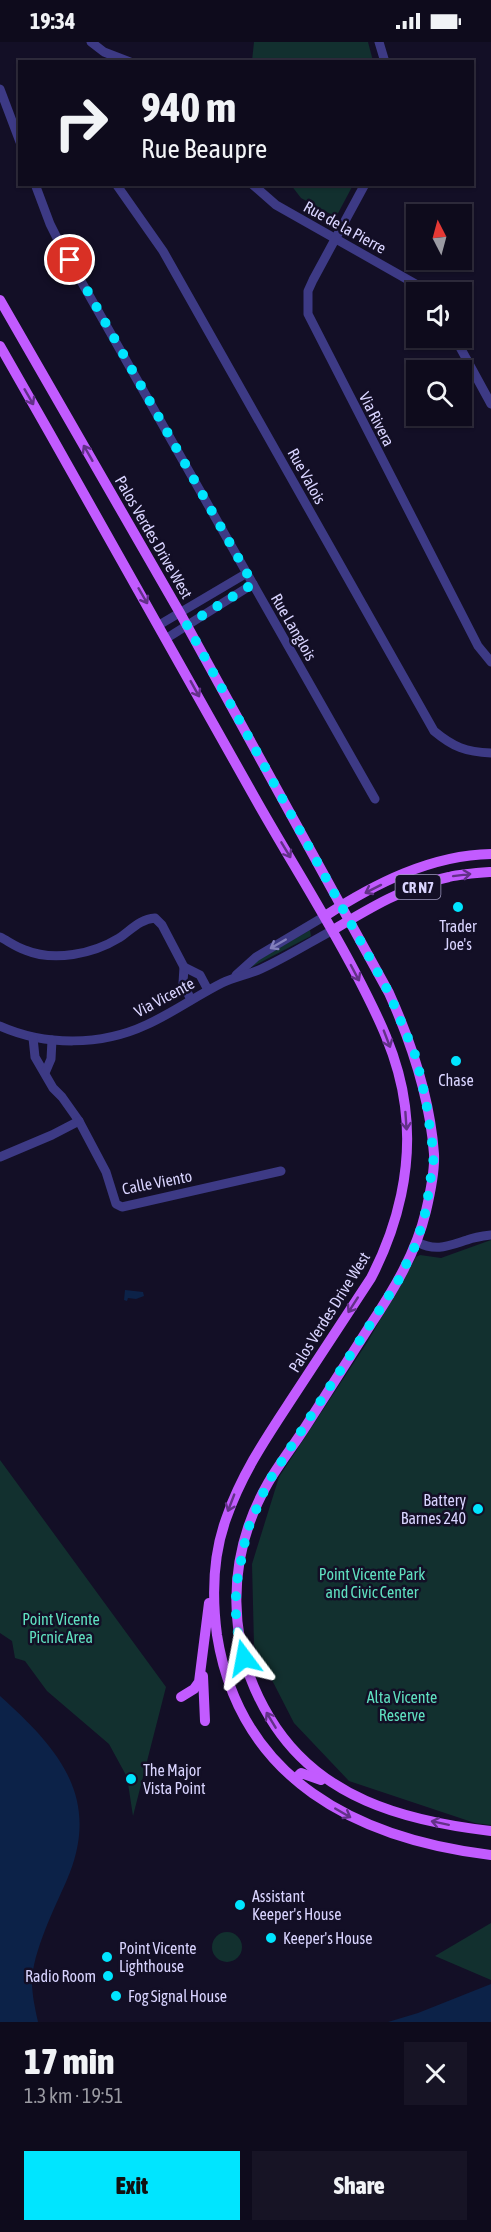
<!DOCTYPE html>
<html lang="en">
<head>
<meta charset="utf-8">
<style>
	:root { --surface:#0e0b1c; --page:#171425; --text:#f1f3f6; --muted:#9b9ba3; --line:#2e2b3b; --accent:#00e5ff }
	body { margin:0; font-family:"Asap Condensed",sans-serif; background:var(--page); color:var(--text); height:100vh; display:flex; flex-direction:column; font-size:22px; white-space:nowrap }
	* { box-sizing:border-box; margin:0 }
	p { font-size:20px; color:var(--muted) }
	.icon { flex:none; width:33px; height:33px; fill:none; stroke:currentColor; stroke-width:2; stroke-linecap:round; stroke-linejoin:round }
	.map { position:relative; height:1980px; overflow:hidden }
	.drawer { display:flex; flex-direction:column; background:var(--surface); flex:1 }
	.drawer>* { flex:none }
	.hud { position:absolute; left:18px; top:18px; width:456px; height:126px; border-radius:0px; box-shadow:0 2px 4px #0004,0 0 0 2px var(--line); background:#0e0b1c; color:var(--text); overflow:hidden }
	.needle { width:39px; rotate:354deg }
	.controls { position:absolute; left:406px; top:162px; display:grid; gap:12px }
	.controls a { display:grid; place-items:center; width:66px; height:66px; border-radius:0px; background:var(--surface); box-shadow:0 2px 4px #0004,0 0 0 2px var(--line); font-size:30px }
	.pin { position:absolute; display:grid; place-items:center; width:51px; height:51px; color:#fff; margin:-26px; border:3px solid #fff; border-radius:50%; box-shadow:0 2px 6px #0007 }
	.me { position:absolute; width:66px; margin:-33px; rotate:347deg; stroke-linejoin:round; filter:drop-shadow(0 0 4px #0008) }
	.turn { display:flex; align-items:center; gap:21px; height:126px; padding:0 24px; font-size:27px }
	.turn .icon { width:78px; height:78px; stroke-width:2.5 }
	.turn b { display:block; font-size:42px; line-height:51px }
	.round { display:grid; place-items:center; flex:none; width:63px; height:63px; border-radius:0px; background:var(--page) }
	.overview { display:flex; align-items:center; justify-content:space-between; height:102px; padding:0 24px }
	h1 { font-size:36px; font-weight:800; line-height:45px }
	.primary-button { display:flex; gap:12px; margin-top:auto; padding:12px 24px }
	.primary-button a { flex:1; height:69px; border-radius:0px; background:var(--accent); color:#111; font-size:24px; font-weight:800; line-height:69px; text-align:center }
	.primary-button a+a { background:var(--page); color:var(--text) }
	.status { display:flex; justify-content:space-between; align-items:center; height:42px; padding:0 30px; background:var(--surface); direction:ltr }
	.status svg { height:16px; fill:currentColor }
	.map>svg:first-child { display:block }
</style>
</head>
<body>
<div class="status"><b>19:34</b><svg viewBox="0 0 49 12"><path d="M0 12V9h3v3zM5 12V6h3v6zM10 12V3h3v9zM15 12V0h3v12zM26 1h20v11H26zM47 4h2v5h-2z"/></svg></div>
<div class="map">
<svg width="491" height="1980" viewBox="0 0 491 1980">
	<rect width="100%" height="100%" fill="#130f26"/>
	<!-- green -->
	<g fill="#12302f">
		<polygon points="254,0 368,0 373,19 252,19"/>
		<polygon points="291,143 353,143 336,175 301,156"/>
		<polygon points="310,888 311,894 248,927 246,925"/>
		<polygon points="491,1198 491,1783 475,1781 349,1739 294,1681 254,1603 252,1522 279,1435 368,1299 416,1215 420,1213 441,1216"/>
		<polygon points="0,1418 166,1645 133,1774 127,1735 109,1702 47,1649 25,1619 15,1616 12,1599 0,1591"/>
		<polygon points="491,1881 491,1938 435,1914"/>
		<circle cx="227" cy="1905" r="15"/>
	</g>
	<!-- water -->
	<g fill="#0c2248">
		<polygon points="125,1248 143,1250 144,1254 136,1257 128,1256 127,1259 124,1258"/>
		<path d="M0,1654C59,1707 103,1757 66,1840C54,1867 33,1910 32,1939C32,1953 35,1966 38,1980H0Z"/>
		<polygon points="491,1942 491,1980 388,1980 418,1971"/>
	</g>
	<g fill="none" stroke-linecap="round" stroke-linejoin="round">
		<!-- minor -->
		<g stroke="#3d3a85" stroke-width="9">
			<polyline points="91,0 104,10 130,20"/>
			<polyline points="379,0 385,20"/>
			<polyline points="0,47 20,100"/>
			<polyline points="35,142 50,182 60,202 375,757"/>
			<path d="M116,142L163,209L434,689C453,705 466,710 491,711"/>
			<polyline points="252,142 276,163 419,244 426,250"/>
			<polyline points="365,142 313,238 308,249 308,272 478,604 491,620"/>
			<polyline points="455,296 491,362"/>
			<polyline points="159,583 247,531"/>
			<polyline points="167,596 253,542"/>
			<path d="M0,895C8,899 16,905 25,908C54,920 93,912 119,896C131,888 140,877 155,876L162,883L184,925L183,941L191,958"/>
			<polyline points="184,925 200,933 208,948"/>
			<polyline points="236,933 256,915 325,874"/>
			<path d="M0,984C45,1004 101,1004 146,983C173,971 196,954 222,941C234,935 248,933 261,927C285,916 309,901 333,888"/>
			<polyline points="33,996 35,1015 53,1046 62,1055 79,1079 106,1130 116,1162 122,1165 281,1129"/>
			<polyline points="45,1031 51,1017 52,998"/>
			<polyline points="0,1115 52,1093 79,1079"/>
			<path d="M417,1200C436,1210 448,1204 467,1198C475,1195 483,1194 491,1193"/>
		</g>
		<!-- major -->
		<g stroke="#c25bff" stroke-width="10">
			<path d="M0,258L180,571L389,951C412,1002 430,1055 434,1112C435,1130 430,1152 426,1169C416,1211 394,1247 371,1282C349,1316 328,1350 306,1384C294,1403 279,1422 268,1441C225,1516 226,1604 270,1676C318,1756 404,1779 491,1789"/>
			<path d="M0,304C86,454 170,605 255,756C287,813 323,869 354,928C377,972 399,1015 405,1064C413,1124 398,1184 371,1236C344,1277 318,1317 291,1358C266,1396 241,1433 226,1477C213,1513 212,1555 217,1593C240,1738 358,1797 491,1813"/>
			<path d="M325,874C374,842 431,813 491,812"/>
			<path d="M333,888C368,867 408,843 449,835C462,832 477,831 491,830"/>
			<polyline points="203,1634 205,1679"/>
			<polyline points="181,1655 194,1647 199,1640 209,1561"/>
			<polyline points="295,1737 301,1731 321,1738"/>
		</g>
	</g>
	<!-- one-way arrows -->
	<defs><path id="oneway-shaft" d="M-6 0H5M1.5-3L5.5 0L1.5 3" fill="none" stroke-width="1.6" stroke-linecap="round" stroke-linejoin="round" transform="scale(1.5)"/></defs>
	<g stroke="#623188">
		<use href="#oneway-shaft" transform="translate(29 355) rotate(60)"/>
		<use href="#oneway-shaft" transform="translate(88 411) rotate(-120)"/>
		<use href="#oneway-shaft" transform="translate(143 554) rotate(60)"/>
		<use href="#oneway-shaft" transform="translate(195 647) rotate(61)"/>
		<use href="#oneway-shaft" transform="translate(286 808) rotate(59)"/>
		<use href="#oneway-shaft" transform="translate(462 833) rotate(-7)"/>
		<use href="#oneway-shaft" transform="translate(373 847) rotate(153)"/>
		<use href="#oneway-shaft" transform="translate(355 931) rotate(62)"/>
		<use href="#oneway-shaft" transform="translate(387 997) rotate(69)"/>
		<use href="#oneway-shaft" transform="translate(406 1079) rotate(86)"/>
		<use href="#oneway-shaft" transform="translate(353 1263) rotate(123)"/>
		<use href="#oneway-shaft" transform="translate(231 1461) rotate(111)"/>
		<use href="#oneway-shaft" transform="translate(271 1678) rotate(-121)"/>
		<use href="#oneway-shaft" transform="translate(343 1771) rotate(30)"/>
		<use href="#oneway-shaft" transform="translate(440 1781) rotate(-168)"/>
	</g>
	<use stroke="#837fbc" href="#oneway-shaft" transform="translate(278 902) rotate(150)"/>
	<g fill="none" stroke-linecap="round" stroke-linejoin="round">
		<!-- route -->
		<polyline stroke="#00e5ff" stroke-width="10" stroke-dasharray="0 18" points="70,218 253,542 187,583 389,951 416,1015 426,1059 434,1114 426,1168 417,1200 397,1241 267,1442 247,1489 236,1544 236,1573 239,1602 244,1616"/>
	</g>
	<!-- markers -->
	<g fill="#00e5ff" stroke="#130f26" stroke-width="2">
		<circle cx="458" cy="865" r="6"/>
		<circle cx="456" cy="1019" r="6"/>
		<circle cx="478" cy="1467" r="6"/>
		<circle cx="131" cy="1737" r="6"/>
		<circle cx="240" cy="1863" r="6"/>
		<circle cx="271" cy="1896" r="6"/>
		<circle cx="107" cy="1915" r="6"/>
		<circle cx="108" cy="1934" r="6"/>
		<circle cx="116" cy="1954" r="6"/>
	</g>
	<g text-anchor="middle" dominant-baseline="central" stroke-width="5" stroke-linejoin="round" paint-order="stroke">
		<!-- shield labels -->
		<rect fill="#130f26" stroke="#9e99be" stroke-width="1.5" x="395.5" y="833" width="45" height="24" rx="4.5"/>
		<g font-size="15" font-weight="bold" fill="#d9d4ff">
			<text x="418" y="845">CR N7</text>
		</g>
		<!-- street labels -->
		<g font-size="16" fill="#d9d4ff" stroke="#130f26">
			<text transform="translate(345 185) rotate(29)">Rue de la Pierre</text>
			<text transform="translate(377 377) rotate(63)">Via Rivera</text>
			<text transform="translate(307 434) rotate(61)">Rue Valois</text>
			<text transform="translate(154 495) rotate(60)">Palos Verdes Drive West</text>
			<text transform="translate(294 585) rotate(60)">Rue Langlois</text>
			<text transform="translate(164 955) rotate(-28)">Via Vicente</text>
			<text transform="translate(157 1140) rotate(-11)">Calle Viento</text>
			<text transform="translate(329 1270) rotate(-58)">Palos Verdes Drive West</text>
		</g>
		<!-- poi labels -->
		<g font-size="16" fill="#d9d4ff" stroke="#130f26" text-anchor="start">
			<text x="458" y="884" text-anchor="middle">Trader<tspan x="458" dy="18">Joe's</tspan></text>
			<text x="456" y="1038" text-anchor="middle">Chase</text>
			<text x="466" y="1458" text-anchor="end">Battery<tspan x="466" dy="18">Barnes 240</tspan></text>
			<text x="143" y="1728">The Major<tspan x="143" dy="18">Vista Point</tspan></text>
			<text x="252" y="1854">Assistant<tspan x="252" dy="18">Keeper's House</tspan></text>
			<text x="283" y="1896">Keeper's House</text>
			<text x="119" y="1906">Point Vicente<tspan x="119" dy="18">Lighthouse</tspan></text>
			<text x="96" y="1934" text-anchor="end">Radio Room</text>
			<text x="128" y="1954">Fog Signal House</text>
		</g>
		<!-- park labels -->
		<g font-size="16" fill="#5fe0c0" stroke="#130f26">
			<text x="372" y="1532">Point Vicente Park<tspan x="372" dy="18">and Civic Center</tspan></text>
			<text x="61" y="1577">Point Vicente<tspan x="61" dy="18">Picnic Area</tspan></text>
			<text x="402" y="1655">Alta Vicente<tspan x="402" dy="18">Reserve</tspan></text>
		</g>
	</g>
</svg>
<div class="controls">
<a><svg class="needle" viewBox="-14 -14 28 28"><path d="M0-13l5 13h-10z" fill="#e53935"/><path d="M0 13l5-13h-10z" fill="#9b9ba3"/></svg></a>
<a><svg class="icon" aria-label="sound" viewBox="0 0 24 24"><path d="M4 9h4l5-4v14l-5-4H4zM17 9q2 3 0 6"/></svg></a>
<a><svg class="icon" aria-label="search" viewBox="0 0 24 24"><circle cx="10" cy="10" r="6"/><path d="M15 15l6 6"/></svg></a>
</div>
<div class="pin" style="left:70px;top:218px;background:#d93025"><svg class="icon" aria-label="arrive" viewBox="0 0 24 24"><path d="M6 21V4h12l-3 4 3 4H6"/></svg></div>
<svg class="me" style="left:244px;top:1616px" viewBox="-20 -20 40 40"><path d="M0-17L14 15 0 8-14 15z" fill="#00e5ff" stroke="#fff" stroke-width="4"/></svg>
<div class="hud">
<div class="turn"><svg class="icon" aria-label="right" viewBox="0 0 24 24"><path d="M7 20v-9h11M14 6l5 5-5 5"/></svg><div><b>940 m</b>Rue Beaupre</div></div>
</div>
</div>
<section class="drawer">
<div class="overview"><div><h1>17 min</h1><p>1.3 km · 19:51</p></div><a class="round"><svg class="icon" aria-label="close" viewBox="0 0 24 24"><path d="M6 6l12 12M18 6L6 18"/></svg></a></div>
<div class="primary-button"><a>Exit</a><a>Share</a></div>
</section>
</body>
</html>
